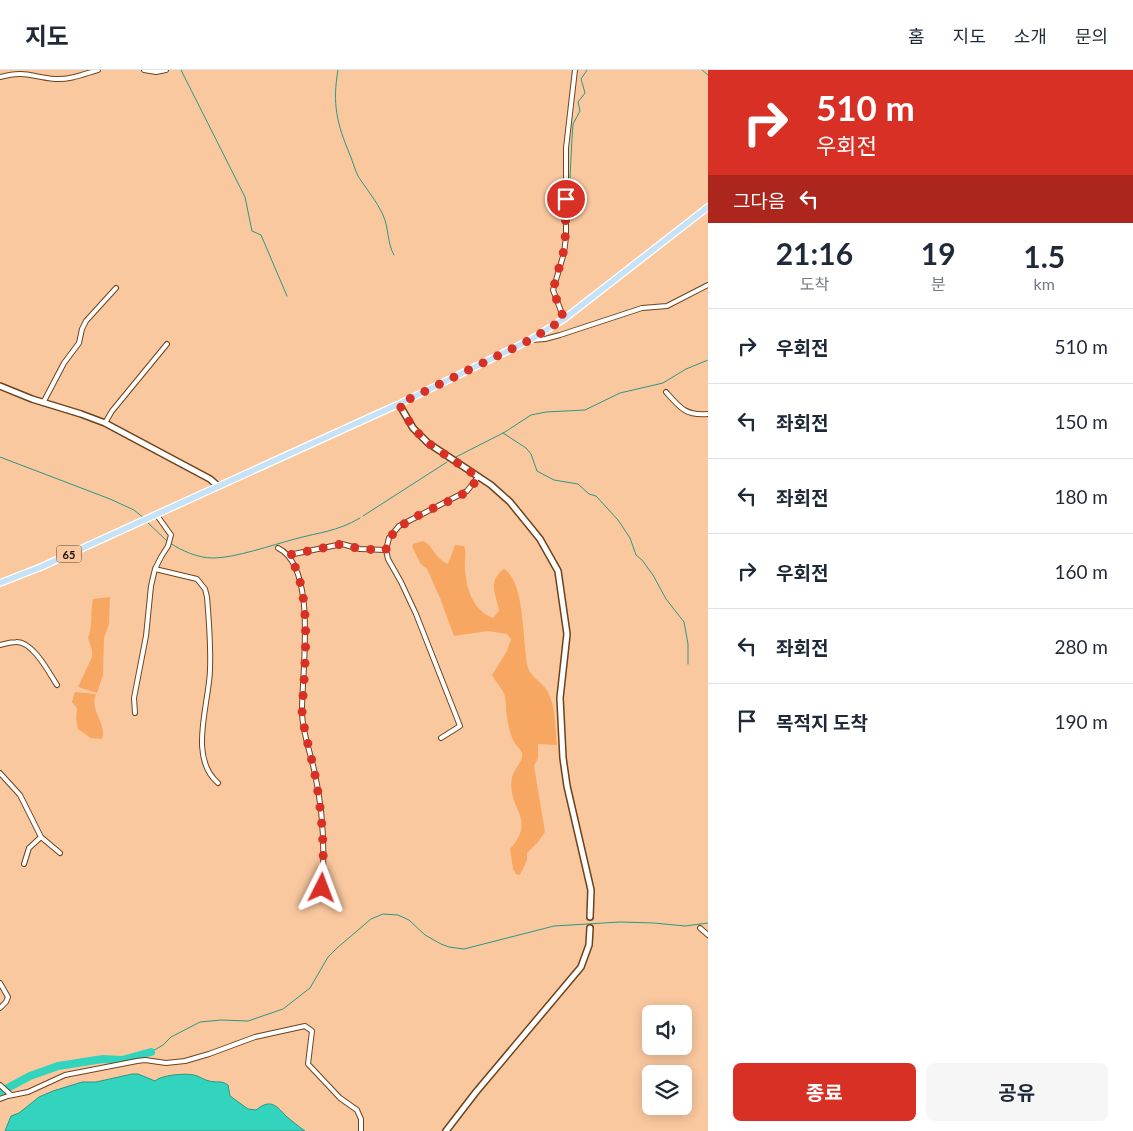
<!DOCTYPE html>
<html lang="ko">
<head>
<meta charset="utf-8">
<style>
	:root { --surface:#fff; --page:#f6f6f7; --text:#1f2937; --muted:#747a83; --line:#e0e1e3; --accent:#d93025 }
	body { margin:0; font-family:Lato,"Noto Sans KR",sans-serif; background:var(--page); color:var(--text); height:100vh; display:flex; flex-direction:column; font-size:19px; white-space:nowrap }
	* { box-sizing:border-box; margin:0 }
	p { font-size:16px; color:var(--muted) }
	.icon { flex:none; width:28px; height:28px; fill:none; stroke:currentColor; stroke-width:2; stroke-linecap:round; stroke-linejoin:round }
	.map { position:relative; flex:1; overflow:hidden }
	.side { display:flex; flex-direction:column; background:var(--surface); width:425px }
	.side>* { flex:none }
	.top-card { background:#d93025; color:#fff; overflow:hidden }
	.controls { position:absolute; left:642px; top:935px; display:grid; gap:10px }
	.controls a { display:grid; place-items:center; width:50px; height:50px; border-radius:8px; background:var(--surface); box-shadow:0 2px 12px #0003; font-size:25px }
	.pin { position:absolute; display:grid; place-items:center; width:42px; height:42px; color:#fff; margin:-21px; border:2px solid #fff; border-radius:50%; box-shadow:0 1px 5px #0007 }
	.me { position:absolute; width:55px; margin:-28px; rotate:3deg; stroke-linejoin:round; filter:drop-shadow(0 0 4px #0008) }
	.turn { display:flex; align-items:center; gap:18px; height:105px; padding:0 25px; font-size:22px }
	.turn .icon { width:65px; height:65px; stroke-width:2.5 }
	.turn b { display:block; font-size:35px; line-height:42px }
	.then { display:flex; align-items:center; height:48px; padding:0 25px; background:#0003; gap:10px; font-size:19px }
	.eta { display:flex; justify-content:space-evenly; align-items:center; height:85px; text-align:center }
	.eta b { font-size:30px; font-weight:700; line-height:35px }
	.cta { display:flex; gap:10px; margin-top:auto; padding:10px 25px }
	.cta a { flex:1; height:58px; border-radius:8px; background:var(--accent); color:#fff; font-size:20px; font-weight:700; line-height:58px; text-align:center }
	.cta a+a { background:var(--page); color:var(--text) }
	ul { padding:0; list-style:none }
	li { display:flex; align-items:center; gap:15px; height:75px; padding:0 25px; border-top:1px solid var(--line) }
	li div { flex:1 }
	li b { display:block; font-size:19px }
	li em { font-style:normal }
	header { display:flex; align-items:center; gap:30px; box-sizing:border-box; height:70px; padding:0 25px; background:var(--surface); border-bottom:1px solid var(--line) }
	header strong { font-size:24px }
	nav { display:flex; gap:28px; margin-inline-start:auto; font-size:18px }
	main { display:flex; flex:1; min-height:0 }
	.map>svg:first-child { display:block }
</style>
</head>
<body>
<header>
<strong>지도</strong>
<nav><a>홈</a><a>지도</a><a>소개</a><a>문의</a></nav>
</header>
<main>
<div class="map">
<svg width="708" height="1061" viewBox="0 0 708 1061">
	<rect width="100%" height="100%" fill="#fac89f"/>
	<!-- green -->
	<g fill="#f7a762">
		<path d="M423,471C434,476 434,488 448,494L455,475L464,476C467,482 464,492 465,499C466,518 473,541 493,548L499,541C496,524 487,511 504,499C526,512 522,575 528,598C531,607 543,613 548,622C556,637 555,658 557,675L538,674V688L534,696L545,762L538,772L527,783V790L520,805L516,804L513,799L510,779C538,747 506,740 512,707C514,699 524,690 522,683C520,678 515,675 513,670C509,661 507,649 506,640C506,635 506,628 504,624C502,618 495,611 492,605L507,581L511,569L507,564L488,561L454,566L440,528L427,499L420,493L412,476L413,474Z"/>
		<path d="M110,527L109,554L104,568L103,605L97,623L78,617L92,587V580L88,568C93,558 90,542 93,529Z"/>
		<path d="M75,622L96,624C89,640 107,653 102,669L91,668L78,659L76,649L77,638L72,632Z"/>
	</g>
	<!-- water -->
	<path fill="#33d4bd" stroke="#2c9784" d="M132,1004H138L155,1011C161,1005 185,1003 194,1005C199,1006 204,1010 209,1011C217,1013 221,1010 228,1015L230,1026L248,1039L256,1040C270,1029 275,1034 286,1046C292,1051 298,1056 305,1061H5L11,1046L19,1043L39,1027L53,1021L82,1012H96Z"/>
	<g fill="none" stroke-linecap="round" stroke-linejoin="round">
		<!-- stream -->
		<g stroke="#2c9784" stroke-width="1">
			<polyline points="181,0 245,127 252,161 261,165 287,226"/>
			<path d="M338,0C332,34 337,54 350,85C353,92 355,100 358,106C367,120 376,130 383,145C389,158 387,173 394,185"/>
			<polyline points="702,0 708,5"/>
			<polyline points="569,128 572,68 573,54 580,41 578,32 585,23 581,9 587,0"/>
			<polyline points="503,363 526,378 531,384 537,401 554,410 578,414 589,424 596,426 618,450 630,468 636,485 642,490 653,505 666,529 684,552 688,574 688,594"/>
			<polyline points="0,387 110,429 134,440 144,448"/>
			<polyline points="456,387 505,362 531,345 546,342 585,340 620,323 663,313 686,299 708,290"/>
			<polyline points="363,446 447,392"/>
			<polyline points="146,451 167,471"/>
			<path d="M170,473C182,481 198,488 213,488C235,488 272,475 295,469C320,462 336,462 360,448"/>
			<polyline points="151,982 163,975 171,967 200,952 221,950 248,951 283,939 310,918 328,887 337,878 371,849 383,844 398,845 409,850 425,865 441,874 449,877 464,879 554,856 620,852 654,853 685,856 708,853"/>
		</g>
		<!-- river -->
		<polyline stroke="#33d4bd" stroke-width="8" points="0,1022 30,1006 58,996 103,989 122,990 151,982"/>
		<defs>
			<g id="street">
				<polyline points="144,0 156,2 166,0"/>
				<path d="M0,7C26,0 31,7 55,9C70,10 84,4 98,0"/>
				<polyline points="564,249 553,220 564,183 566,167 566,78 575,0"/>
				<polyline points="532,270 545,269 560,265 642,238 667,236 708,215"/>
				<path d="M666,322C680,338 686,346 708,344"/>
				<polyline points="43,333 64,293 79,273 82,259 86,251 116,218"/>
				<polyline points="105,353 112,341 167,274"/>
				<path d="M278,478C319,498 301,606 302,644C303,665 311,684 315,704C323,741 325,780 322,818"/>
				<polyline points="289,485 342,474 360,479 386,480"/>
				<path d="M155,499L197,509L205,519L207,527C209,551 211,575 210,600C209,635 188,687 218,713"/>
				<path d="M0,575C5,574 11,572 16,572C33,571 49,603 57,615"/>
				<polyline points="135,643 134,628 146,566 151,516 155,499 161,487 168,476 171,465 156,444"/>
				<polyline points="441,668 460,656 416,544 401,512 388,489 386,480 389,468 399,456 467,421 478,407"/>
				<polyline points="0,703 20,725 41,767 60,783"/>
				<polyline points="24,794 29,778 41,767"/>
				<polyline points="700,858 708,865"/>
				<polyline points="0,913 8,927 6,932 0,938"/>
				<polyline points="0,1015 11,1025"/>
				<polyline points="0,1029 8,1026 28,1022 65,1005 137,991 145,990 166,993 185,991 209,984 255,967 305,956 312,961 308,994 340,1028 357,1040 361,1049 361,1061"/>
			</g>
			<g id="secondary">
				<polyline points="0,316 32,329 81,344 105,353 210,409 218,416"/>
				<polyline points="399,334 413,358 428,373 491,415 510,432 540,469 558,501 567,564 560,628 563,688 567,716 591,820 590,847"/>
				<polyline points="446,1061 476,1022 581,897 589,875 590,858"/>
			</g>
			<polyline id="primary" points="0,513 41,497 399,334 530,270 564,249 708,137"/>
		</defs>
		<!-- street casing -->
		<use href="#street" stroke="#6d431c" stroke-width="6"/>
		<!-- secondary casing -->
		<use href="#secondary" stroke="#6d431c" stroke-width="8"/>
		<!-- primary casing -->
		<use href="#primary" stroke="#fff" stroke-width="8"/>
		<!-- street -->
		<use href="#street" stroke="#fff" stroke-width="4"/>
		<!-- secondary -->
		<use href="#secondary" stroke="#fff" stroke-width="5"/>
		<!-- primary -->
		<use href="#primary" stroke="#c6e2f6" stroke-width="5.5"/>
	</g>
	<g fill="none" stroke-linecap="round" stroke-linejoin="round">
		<!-- route -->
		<path stroke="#d93025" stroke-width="9" stroke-dasharray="0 16.2" d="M322,818C325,780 322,742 315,705C311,685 305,665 302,644C304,599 314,524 289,485L342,474L360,479L386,480C388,450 444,437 466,422C471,419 475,412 478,407L428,373L413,358L399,334L530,270L564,249L553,220L565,176L566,129"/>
	</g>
	<g text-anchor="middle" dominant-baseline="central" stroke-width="5" stroke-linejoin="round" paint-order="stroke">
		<!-- shield labels -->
		<rect fill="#fac89f" stroke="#5d4230" stroke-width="1" x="56.5" y="475.5" width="25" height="17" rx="4"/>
		<g font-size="11" font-weight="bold" fill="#1a0900">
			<text x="69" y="484">65</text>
		</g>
	</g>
</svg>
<div class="controls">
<a><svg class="icon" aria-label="sound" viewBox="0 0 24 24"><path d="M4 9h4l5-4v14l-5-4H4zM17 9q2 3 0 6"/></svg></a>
<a><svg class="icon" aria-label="layers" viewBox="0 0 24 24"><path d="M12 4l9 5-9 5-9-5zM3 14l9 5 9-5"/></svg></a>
</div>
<div class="pin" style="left:566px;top:129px;background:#d93025"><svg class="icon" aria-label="arrive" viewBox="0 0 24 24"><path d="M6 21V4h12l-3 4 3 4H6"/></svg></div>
<svg class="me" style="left:322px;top:818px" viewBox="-20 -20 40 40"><path d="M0-17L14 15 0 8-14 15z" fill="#d93025" stroke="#fff" stroke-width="4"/></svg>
</div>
<section class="side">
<div class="top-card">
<div class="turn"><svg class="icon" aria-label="right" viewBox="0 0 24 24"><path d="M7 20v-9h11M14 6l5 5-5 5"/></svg><div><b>510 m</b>우회전</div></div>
<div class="then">그다음<svg class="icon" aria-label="left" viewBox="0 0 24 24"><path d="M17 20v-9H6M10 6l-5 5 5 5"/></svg></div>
</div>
<div class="eta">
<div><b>21:16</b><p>도착</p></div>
<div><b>19</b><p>분</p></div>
<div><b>1.5</b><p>km</p></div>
</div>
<ul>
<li><svg class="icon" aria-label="right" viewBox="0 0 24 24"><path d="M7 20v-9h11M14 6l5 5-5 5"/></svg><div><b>우회전</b></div><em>510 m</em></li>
<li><svg class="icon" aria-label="left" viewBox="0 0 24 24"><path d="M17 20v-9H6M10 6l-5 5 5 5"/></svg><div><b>좌회전</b></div><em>150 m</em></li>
<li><svg class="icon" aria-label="left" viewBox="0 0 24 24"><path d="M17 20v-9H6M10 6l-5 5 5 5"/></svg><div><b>좌회전</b></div><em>180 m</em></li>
<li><svg class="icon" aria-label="right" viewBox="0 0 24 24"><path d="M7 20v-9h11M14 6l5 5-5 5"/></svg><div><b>우회전</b></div><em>160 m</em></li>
<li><svg class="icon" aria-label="left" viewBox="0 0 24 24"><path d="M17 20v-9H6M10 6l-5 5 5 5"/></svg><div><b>좌회전</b></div><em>280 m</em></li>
<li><svg class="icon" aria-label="arrive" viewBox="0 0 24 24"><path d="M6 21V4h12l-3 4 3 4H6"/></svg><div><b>목적지 도착</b></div><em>190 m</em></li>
</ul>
<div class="cta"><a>종료</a><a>공유</a></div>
</section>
</main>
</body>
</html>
